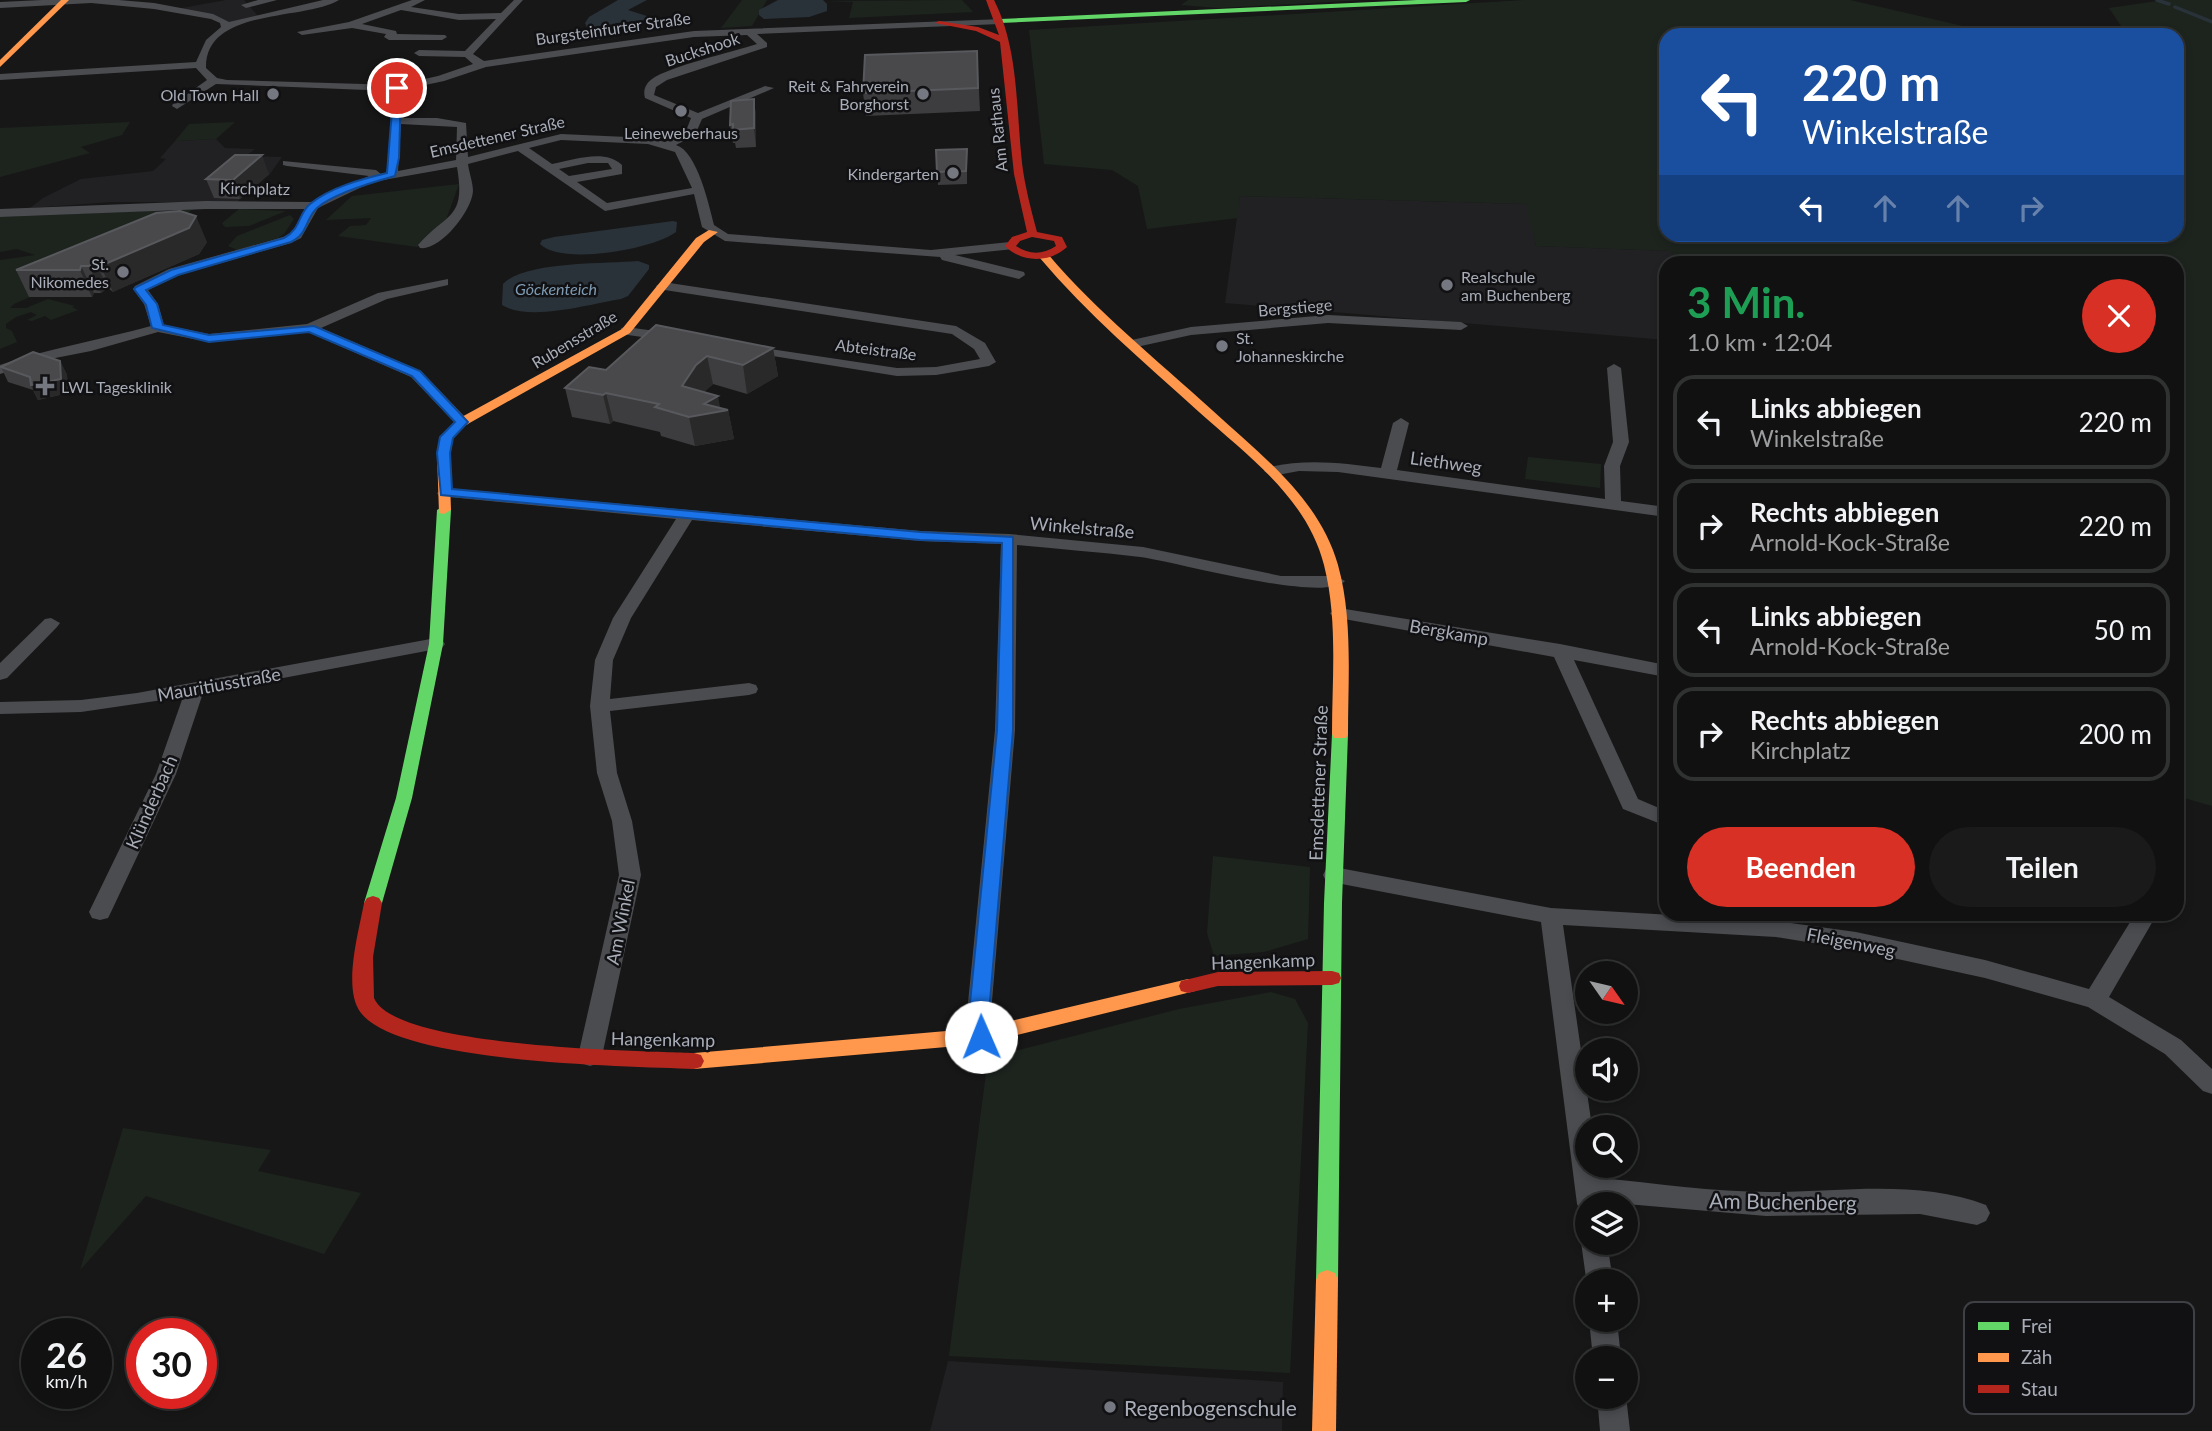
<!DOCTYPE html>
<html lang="de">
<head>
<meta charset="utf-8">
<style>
	:root { --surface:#111; --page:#1a1a1a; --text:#f1f3f6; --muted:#9c9d9f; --line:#303131; --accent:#d93025 }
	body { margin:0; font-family:Lato,sans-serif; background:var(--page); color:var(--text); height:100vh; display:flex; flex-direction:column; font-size:26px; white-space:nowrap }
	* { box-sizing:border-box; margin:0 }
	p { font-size:23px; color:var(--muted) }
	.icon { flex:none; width:38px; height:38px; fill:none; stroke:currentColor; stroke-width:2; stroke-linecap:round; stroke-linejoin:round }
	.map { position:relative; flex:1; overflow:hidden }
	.details { position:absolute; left:1659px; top:256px; width:525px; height:665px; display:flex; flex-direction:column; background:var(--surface); border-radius:21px; box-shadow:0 4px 10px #0003,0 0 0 2px var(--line) }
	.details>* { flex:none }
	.banner { position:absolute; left:1659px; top:28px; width:525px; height:214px; border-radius:21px; box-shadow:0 4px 10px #0003,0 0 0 2px var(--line); background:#1a4fa0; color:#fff; overflow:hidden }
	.needle { width:46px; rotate:124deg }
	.controls { position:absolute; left:1575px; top:961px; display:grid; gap:14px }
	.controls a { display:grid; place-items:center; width:63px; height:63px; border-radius:50%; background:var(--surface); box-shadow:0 4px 10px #0003,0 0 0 2px var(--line); font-size:35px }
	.speed { position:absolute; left:21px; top:1318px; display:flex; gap:14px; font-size:35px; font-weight:700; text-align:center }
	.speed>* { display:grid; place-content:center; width:91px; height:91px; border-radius:50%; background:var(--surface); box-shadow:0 4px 10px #0003,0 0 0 2px var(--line); line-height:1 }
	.speed small { font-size:18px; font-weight:400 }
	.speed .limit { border:10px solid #d22; background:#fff; color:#111 }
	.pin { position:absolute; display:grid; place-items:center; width:60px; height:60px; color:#fff; margin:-30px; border:4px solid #fff; border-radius:50%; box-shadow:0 2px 7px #0007 }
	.me { position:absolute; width:77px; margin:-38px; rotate:359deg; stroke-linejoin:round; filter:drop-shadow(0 0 5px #0008) }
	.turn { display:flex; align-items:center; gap:24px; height:147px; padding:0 28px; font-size:32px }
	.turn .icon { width:91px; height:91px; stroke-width:2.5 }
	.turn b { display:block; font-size:49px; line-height:60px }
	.lanes { display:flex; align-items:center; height:66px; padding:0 28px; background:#0003; justify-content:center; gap:35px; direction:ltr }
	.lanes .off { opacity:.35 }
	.round { display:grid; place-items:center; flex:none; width:74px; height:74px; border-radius:37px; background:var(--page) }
	.summary { display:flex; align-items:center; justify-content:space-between; height:119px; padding:0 28px }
	h1 { font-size:42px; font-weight:700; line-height:52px; color:#1e9e55 }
	.action { display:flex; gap:14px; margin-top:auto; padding:14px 28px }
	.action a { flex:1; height:80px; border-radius:42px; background:var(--accent); color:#fff; font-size:28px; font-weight:700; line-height:80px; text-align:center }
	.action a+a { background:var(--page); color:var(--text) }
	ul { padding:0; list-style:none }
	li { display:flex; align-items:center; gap:21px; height:94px; margin:0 14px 10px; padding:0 14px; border:4px solid var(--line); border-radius:21px }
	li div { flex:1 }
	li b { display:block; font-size:26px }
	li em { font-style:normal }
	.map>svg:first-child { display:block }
</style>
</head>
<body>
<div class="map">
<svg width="2212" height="1431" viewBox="0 0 2212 1431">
	<rect width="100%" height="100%" fill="#171717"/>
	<!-- built -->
	<g fill="#212123">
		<polygon points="226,0 244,0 258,16 226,27 224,21 176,9"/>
		<polygon points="216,139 225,148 255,149 246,156 282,157 270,174 237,202 112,202 30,208 43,198 81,179 153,171 166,159 160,158 175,141"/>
		<polygon points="1240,196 1527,204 1536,246 1672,251 1675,262 1666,262 1666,340 1225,303"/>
		<polygon points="948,1361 1283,1382 1282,1431 930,1431"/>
	</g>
	<!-- green -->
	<g fill="#1d241e">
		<polygon points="742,0 767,0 752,26 721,28"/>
		<polygon points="962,0 973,12 849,18 853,2 824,1"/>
		<polygon points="1188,0 1365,0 1218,8 1181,5"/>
		<polygon points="1524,0 1850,0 2002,35 1666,35 1666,234 2177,234 2177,35 2127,35 2109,8 2164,0 2212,0 2212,806 2177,796 2177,262 1675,262 1671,251 1536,246 1526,204 1240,196 1238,218 1147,229 1138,186 1112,170 1044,164 1029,30"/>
		<polygon points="130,122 122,135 81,147 90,153 0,177 0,128"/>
		<polygon points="235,122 216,139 175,141 189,124"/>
		<polygon points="459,184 446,220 452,221 417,247 338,236 350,226 366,225 371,218 326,220 352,196"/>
		<polygon points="194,209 57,285 14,304 10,308 26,308 48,299 75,306 72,307 78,310 51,320 45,316 32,321 27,320 37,315 31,312 16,317 6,324 6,328 12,331 17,342 0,349 0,260 35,255 17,249 0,252 0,217"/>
		<polygon points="239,209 286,211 249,226 225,227 222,223"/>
		<polygon points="290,215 294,219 284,234 278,238 237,250 228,246 237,236"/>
		<polygon points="1528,457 1601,464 1600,488 1525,479"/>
		<polygon points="1213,856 1310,867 1308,939 1264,952 1214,956 1207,933"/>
		<polygon points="1271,992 1295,999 1308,1023 1290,1373 949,1356 988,1058 1179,1009"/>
		<polygon points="123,1128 271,1150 258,1171 361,1193 324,1254 146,1196 80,1270"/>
	</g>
	<!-- water -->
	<g fill="#2a3239">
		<polygon points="618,0 647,0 628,10 656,19 617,23 601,30 599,40 591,36 585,23 589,17"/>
		<polygon points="778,0 823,0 827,4 827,11 809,17 764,19 759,15 759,10"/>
		<path d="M673,221L677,222L676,232C654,249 561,266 540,244L542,240L554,237Z"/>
		<path d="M638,261L649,265V269L628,296L621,299C590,304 529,322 502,305L503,284C525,261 605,264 638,261Z"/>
	</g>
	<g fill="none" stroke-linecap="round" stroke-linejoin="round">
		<!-- stream -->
		<g stroke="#2a3239" stroke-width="3.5">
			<polyline points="2157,0 2169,4"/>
			<polyline points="2175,7 2212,22"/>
		</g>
		<!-- street -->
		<g fill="#4b4c50" fill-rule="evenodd">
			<path d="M42,0H119L154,3L213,14L229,22L323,0H339C305,21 205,7 206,68L217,78L227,80L397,85L438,76L473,64L465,57L419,56L414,53L419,50L465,51L496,19L459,20L401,10L362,24L396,31L397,34L445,35L447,37L442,40H389L384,37L386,34L352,28L302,35L297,32L349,22L412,0H425L411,7L459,14L501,13L514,0H523L473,54L484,61L694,31L1003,19V23L1000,24L757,34L767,43V47L667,80L656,87L654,95L698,113L765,86L774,88L702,119L695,135L676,145C697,151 709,205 714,225L728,234L931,250L1010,242L1014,243V249L955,255L1024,272L1025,275L1019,279L942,260L940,257L725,241L702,227L694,194L605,211L518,151L468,164C469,172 473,183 473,191C472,211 440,251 420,248L418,245C447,212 466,220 457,167L372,182L318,208L301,238L291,243L179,275L148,290L158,304L164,325L209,334L307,324L378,293L448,279V285L387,299L321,328L421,371L467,419L470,422L467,425H457L411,377L308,332L209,342L158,332L91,351L40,361L0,374V365C49,348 101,340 151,326L144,304L133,289L135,286L169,269L283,237L292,233L305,209H206L0,217V209L206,201L311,202L369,176L287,166L283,165V161L376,170L381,174L386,173L389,158L392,91L216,84L177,109L172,106L173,104L207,80L196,68L0,80V74L196,62L206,40L221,27L220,23L211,19L154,9L91,3L0,8V2ZM747,35L757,44C733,52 670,66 652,79C645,84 643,91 645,98L691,118L686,131L665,142L649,138L561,134L468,157L466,123L437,118H401L402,90L444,81L486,67L694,37ZM401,124L457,127L456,160L398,171ZM561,140L648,144L675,152L692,188L607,203L577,182L622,174V165C605,148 573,160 552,164L529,148ZM588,163H608L612,169L569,176L559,169Z"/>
			<polygon points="258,0 277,0 246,8 241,5"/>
			<polygon points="663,282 956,326 985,343 996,362 989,366 936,375 897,376 748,352 743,351 743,345 897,368 936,367 980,359 974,349 952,334 658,289 656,286"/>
			<polygon points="1328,315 1461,322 1468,326 1461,330 1328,323 1191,335 1132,348 1125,344 1127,341 1191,327"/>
			<polygon points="626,327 670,333 677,337 670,341 621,334 621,328"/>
			<path d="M1614,364L1621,368L1629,442L1620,466L1621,501L1666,507V517L1338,472L1299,471L1272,476L1264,471L1266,468C1305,458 1342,463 1381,468L1393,423L1401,418L1409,423L1397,470L1605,499L1604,466L1613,442L1607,368Z"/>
			<path d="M445,488L921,531L1009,534L1143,547L1281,576H1336L1345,581C1324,604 1174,561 1140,557C1099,552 1058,549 1017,545L1015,730L991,1013L993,1036L989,1043L981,1046L973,1043L969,1036L967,1013L995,730L1001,544L921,541L692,520L631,618L613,660L610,699L749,683L756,685L758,689L756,693L749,695L610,711L617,773L632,821L641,875L602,1056L599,1063L590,1066L581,1063L578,1056L619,875L612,821L597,773L590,706L595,660L613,618L676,519L439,496L437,493Z"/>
			<polygon points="1339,608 1560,644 1666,665 1666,677 1574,660 1638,799 1666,811 1666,826 1623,809 1554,657 1333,617 1330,613"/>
			<polygon points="51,618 60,623 57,627 7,678 0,680 0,663 45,619"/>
			<polygon points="436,638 442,640 445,644 442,648 203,693 176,774 111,912 108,918 100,920 92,918 89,912 156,774 183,697 81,712 0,714 0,702 81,700 137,693"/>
			<path d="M1334,867L1551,908L1776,921L1856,932L1985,960L2089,989L2135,914H2157L2109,997L2181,1040L2212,1069V1094L2203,1091L2165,1054L2088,1007L1985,978L1856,950L1776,937L1563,925L1592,1127H1587V1166H1598L1599,1178C1656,1183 1713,1192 1769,1192C1840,1192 1919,1179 1986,1205L1990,1213L1986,1221L1977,1225L1920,1214L1766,1216L1603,1202V1204H1587V1215L1581,1212L1577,1204L1541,922L1326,881L1323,875L1326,869Z"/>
			<polygon points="1587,1232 1587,1242 1607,1242 1613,1281 1587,1281 1587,1285 1581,1242"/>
			<polygon points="1589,1320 1617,1320 1621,1358 1593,1358"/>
			<polygon points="1597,1396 1626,1396 1630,1431 1600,1431"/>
		</g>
		<!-- fast -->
		<g fill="#63d668" fill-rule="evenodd">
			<polygon points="1417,0 1470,0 1466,2 1000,23 996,21 1000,19"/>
			<polygon points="444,506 451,510 443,644 412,798 382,903 379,908 367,908 364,903 396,798 429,644 437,510"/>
			<polygon points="1340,729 1348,734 1342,903 1338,1280 1335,1287 1327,1290 1319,1287 1316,1280 1324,903 1332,734"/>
		</g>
		<!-- slow -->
		<g fill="#ff974d" fill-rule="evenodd">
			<polygon points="61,0 69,0 0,67 0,60"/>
			<polygon points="709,230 718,232 704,242 630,333 466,425 452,438 449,453 451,510 444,514 439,513 437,453 440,437 458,419 622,329 696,238"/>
			<path d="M1039,253H1047C1096,311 1156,359 1212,410C1261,455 1319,498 1338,565C1353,619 1348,678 1348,734L1346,738H1334L1332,734C1332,678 1338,620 1324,565C1307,498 1248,456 1199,412C1144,362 1087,314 1039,257Z"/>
			<polygon points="1188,979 1195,981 1197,986 1195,991 981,1044 694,1069 687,1067 684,1061 687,1055 694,1053 981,1028"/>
			<polygon points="1327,1270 1335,1273 1338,1280 1336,1431 1312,1431 1316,1280 1319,1273"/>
		</g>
		<!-- jam -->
		<g fill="#b3261e" fill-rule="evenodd">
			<path d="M986,0H994C1019,49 1016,109 1022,163C1025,187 1031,209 1037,232L1062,237L1067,247C1050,263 1022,263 1005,246L1012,237L1027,232L1014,174L1000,42L976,31L935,23L939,21L978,27L999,35ZM1032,237L1054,241L1056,246C1042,255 1030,255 1016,246L1020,241Z"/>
			<path d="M373,896L379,898L382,903L373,957L374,998C394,1048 641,1051 694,1053L701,1055L704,1061L701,1067L694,1069C627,1066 401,1064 361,1013C342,989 359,931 364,903L367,898Z"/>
			<polygon points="1332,971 1339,973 1341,978 1339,983 1332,985 1218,986 1188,993 1181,991 1179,986 1181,981 1218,972"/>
		</g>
	</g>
	<!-- wall -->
	<g fill="#3d3d3f">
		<polygon points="977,51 980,111 866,116 863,93"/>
		<polygon points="754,99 756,117 756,147 736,148 735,143 733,143 730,125"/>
		<polygon points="967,149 967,184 938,185 936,150"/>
		<polygon points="269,174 240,199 214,198 206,179"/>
		<polygon points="207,242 199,254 117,290 113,292 108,288 101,293 94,293 92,297 29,297 16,270"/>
		<polygon points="773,348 778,376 747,394 713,384 704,392 720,408 728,410 734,439 695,446 661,436 660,432 613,421 610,424 572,417 565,388 606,370"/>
		<polygon points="60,361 67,375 68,393 38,400 33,390 8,382 1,367"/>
	</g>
	<!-- shaded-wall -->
	<g fill="#29292a">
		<polygon points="754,99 756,117 756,147 754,128"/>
		<polygon points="262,155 269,174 240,199 233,180"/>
		<polygon points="196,216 207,242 199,254 113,292 100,265"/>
		<polygon points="95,261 108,288 101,293 89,266"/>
		<polygon points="81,266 94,293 92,297 80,270"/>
		<polygon points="773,348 778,376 747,394 743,365"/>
		<polygon points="707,356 713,384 702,394 682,386 696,365"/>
		<polygon points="60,361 67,375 68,393 38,400 31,385"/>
		<polygon points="606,393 613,421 610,424 603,395"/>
		<polygon points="718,396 721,412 728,410 734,439 695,446 689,417 704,404"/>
	</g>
	<!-- building -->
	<g fill="#49494c" stroke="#58595d" stroke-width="2">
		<polygon points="977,51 978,88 863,93 865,55"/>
		<polygon points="754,99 754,128 733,130 733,124 730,125 731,101"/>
		<polygon points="967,149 966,171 937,172 936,150"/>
		<polygon points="235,155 262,155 233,180 206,179"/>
		<polygon points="180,211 196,216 189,228 105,264 100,265 95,261 89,266 81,266 80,270 16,270 156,213"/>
		<polygon points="656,325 773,348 743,365 707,356 696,365 682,386 718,396 704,404 728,410 689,417 655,407 659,404 606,393 603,395 565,388 589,367 606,370"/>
		<polygon points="33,352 60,361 61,379 31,385 30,377 1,367"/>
	</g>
	<!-- route -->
	<path fill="#1a73e8" stroke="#114b97" stroke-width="2" d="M394,86L401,88L399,158L395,176C373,182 334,193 317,208C305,219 309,233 291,242L178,275L146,290L157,304L163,325L209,335L314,326L420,371L468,422L453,438L450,453L452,489L920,532L1013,537V730L989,1013L991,1037L988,1042L981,1045L974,1042L969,1013L997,730L1002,543L920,540L441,495L437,453L440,437L455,422L412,376L309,332L209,342L152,328L146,305L134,289L136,287L171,270L284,238C301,229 298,214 310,204C331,187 362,179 387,173Z"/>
	<!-- markers -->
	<g fill="#757880" stroke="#111113" stroke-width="2.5">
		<circle cx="273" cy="94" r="7"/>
		<circle cx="923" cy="94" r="7"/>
		<circle cx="681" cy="111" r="7"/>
		<circle cx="953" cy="173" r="7"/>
		<circle cx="123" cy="272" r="7"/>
		<circle cx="1447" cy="285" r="7"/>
		<circle cx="1222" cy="346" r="7"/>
		<path d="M41.5 375.5h7v7h7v7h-7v7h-7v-7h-7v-7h7z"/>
		<circle cx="1110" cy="1407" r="7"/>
	</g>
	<g text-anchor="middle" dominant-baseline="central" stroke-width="5" stroke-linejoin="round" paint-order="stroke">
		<!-- far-street labels -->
		<g font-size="16" fill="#a8adb8" stroke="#111113">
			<text transform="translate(613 28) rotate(-8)">Burgsteinfurter Straße</text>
			<text transform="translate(702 49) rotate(-18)">Buckshook</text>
			<text transform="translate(997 130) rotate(-96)">Am Rathaus</text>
			<text transform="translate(497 136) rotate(-13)">Emsdettener Straße</text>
			<text transform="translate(255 188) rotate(1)">Kirchplatz</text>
			<text transform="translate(1295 307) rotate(-5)">Bergstiege</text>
			<text transform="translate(574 339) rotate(-31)">Rubensstraße</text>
			<text transform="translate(876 349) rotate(7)">Abteistraße</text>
		</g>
		<!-- far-poi labels -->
		<g font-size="16" fill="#a8adb8" stroke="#111113" text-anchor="end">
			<text x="909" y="85">Reit &amp; Fahrverein<tspan x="909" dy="18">Borghorst</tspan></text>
			<text x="259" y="94">Old Town Hall</text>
			<text x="681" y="132" text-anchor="middle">Leineweberhaus</text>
			<text x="939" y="173">Kindergarten</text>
			<text x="109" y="263">St.<tspan x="109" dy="18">Nikomedes</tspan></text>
			<text x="1461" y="276" text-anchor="start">Realschule<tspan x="1461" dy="18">am Buchenberg</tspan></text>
			<text x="1236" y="337" text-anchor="start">St.<tspan x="1236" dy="18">Johanneskirche</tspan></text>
			<text x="61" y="386" text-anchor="start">LWL Tagesklinik</text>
		</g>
		<!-- far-water labels -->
		<g font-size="16" font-style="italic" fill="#7f9bb3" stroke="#111113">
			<text x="556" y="288">Göckenteich</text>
		</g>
		<!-- street labels -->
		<g font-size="18" fill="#a8adb8" stroke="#111113">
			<text transform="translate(1446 462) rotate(8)">Liethweg</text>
			<text transform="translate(1082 527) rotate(5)">Winkelstraße</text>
			<text transform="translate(1449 632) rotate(10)">Bergkamp</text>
			<text transform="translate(219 684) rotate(-10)">Mauritiusstraße</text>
			<text transform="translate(1318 783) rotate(-88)">Emsdettener Straße</text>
			<text transform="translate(151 802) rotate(-66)">Klünderbach</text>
			<text transform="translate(620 922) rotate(-79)">Am Winkel</text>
			<text transform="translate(1851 942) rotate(11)">Fleigenweg</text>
			<text transform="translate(1263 961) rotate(-2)">Hangenkamp</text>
			<text transform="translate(663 1039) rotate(1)">Hangenkamp</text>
		</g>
		<!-- near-street labels -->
		<g font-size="21" fill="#a8adb8" stroke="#111113">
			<text transform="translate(1783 1201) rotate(1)">Am Buchenberg</text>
		</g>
		<!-- near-poi labels -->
		<g font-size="21" fill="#a8adb8" stroke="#111113" text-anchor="start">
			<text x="1124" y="1407">Regenbogenschule</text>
		</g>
	</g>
	<!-- legend -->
	<rect x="1964" y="1302" width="230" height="112" rx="10" fill="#111113" stroke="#3e4045" stroke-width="2"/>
	<rect x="1978" y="1322" width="31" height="8" fill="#63d668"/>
	<rect x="1978" y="1353" width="31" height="9" fill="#ff974d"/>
	<rect x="1978" y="1385" width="31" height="8" fill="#b3261e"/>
	<g font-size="19" fill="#a8adb8">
		<text x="2021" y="1333">Frei</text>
		<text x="2021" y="1364">Zäh</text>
		<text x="2021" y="1396">Stau</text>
	</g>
</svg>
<div class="controls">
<a><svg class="needle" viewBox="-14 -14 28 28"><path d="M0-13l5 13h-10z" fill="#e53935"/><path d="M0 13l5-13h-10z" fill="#9c9d9f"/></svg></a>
<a><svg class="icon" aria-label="sound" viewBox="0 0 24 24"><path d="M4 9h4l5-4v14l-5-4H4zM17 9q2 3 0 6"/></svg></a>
<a><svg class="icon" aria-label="search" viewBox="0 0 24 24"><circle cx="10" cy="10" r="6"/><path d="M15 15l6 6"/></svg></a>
<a><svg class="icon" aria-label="layers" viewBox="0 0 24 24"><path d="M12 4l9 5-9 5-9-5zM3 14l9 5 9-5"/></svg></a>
<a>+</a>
<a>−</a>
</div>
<div class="speed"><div>26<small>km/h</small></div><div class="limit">30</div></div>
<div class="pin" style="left:397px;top:88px;background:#d93025"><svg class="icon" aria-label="arrive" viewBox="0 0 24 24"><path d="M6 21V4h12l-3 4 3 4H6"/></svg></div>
<svg class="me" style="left:981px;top:1037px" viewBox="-20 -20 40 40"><circle r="19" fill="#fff"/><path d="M0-13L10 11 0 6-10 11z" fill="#1a73e8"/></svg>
<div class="banner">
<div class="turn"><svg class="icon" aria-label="left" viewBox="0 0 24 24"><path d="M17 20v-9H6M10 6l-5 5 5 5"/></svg><div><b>220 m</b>Winkelstraße</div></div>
<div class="lanes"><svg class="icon" aria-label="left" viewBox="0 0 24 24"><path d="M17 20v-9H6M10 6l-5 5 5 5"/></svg><svg class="icon off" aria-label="ahead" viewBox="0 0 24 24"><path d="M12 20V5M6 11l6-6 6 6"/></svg><svg class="icon off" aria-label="ahead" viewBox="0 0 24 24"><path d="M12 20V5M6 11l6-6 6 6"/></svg><svg class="icon off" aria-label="right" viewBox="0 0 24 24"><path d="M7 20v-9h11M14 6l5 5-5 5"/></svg></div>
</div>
<section class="details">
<div class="summary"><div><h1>3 Min.</h1><p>1.0 km · 12:04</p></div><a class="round" style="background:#d93025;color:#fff"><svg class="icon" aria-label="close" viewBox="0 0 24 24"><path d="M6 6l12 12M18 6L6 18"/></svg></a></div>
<ul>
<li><svg class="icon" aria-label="left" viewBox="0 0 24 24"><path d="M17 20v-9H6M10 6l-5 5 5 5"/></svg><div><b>Links abbiegen</b><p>Winkelstraße</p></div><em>220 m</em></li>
<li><svg class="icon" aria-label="right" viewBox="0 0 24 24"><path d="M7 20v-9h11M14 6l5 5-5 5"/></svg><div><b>Rechts abbiegen</b><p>Arnold-Kock-Straße</p></div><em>220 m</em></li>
<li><svg class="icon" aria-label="left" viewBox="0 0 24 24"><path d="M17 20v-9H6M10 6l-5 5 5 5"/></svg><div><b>Links abbiegen</b><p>Arnold-Kock-Straße</p></div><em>50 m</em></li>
<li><svg class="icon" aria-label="right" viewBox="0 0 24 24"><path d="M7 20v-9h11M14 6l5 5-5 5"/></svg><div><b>Rechts abbiegen</b><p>Kirchplatz</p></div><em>200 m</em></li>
</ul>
<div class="action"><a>Beenden</a><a>Teilen</a></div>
</section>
</div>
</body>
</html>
